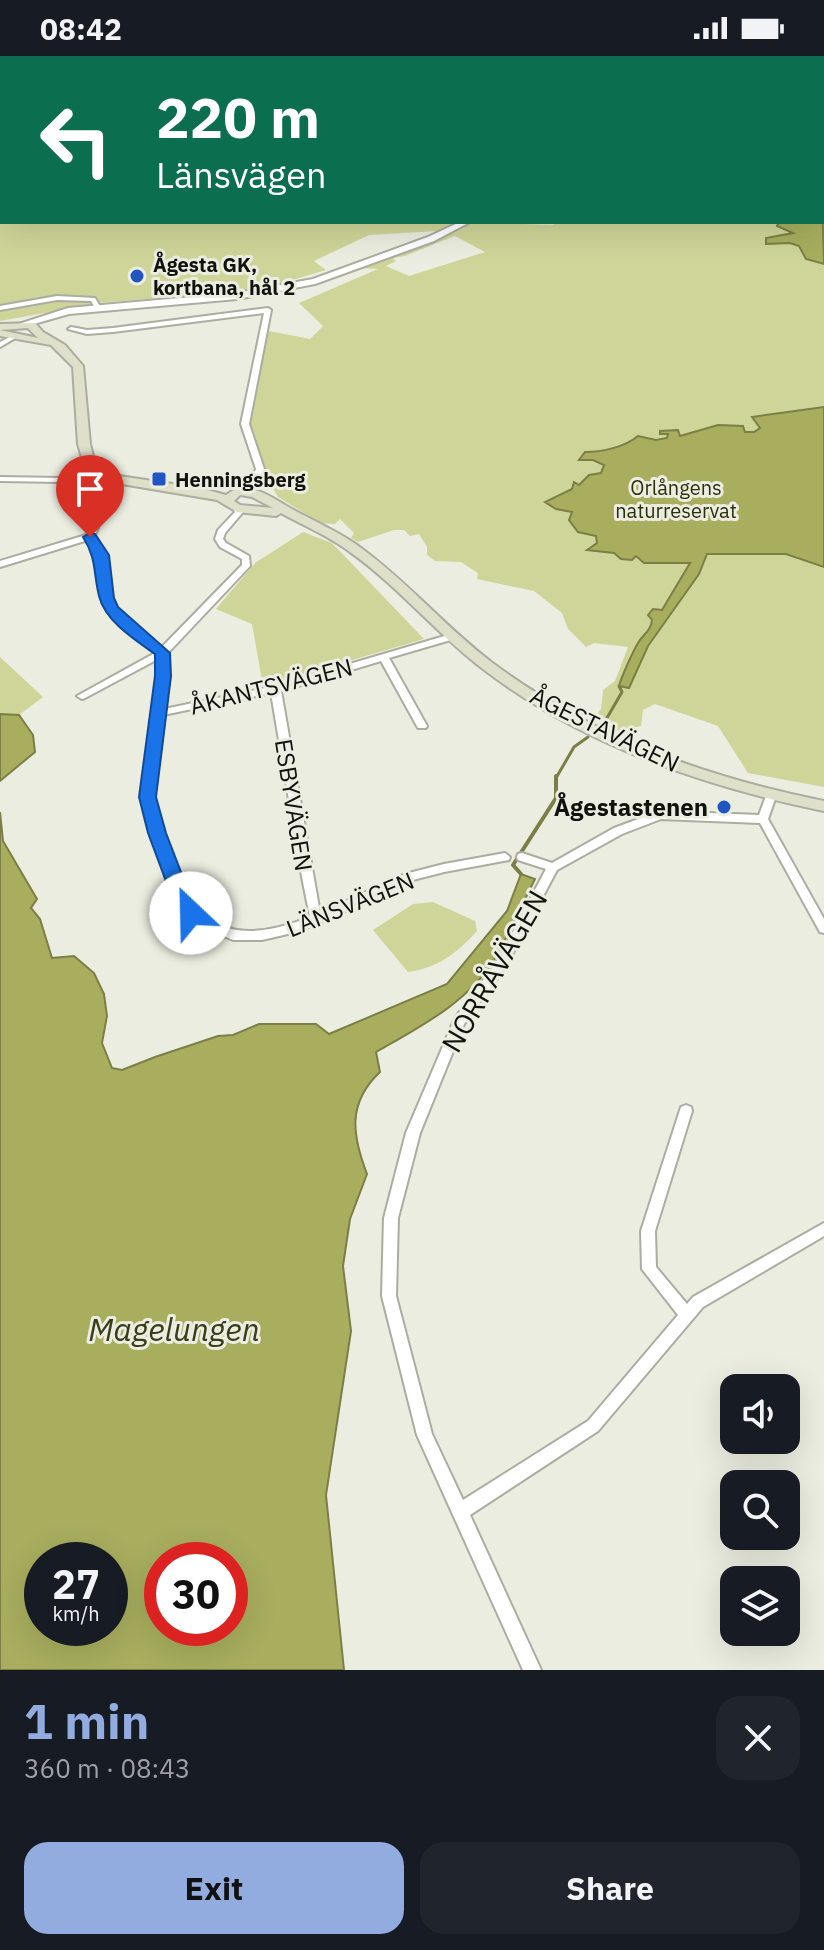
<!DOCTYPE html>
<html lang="en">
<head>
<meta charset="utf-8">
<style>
	:root { --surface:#171b24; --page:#20242c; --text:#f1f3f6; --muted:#9ea1a6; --accent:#93acdf }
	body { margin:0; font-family:"IBM Plex Sans",sans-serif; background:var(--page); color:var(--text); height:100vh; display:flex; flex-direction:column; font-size:30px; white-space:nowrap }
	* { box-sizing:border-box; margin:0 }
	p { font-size:26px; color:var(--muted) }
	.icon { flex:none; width:44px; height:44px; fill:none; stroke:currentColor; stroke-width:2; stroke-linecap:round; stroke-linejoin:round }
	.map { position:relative; height:1614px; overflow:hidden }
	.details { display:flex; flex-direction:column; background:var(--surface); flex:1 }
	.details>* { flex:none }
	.banner { position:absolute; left:0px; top:0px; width:824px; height:168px; box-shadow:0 8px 32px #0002; background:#0b6e4f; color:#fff; overflow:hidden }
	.fabs { position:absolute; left:720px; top:1318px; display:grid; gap:16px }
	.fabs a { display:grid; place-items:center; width:80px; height:80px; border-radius:16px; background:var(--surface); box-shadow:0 8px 32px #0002; font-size:40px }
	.speed { position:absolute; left:24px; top:1486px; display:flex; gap:16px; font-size:40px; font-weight:700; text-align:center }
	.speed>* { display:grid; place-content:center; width:104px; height:104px; border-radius:50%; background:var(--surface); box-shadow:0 8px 32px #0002; line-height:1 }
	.speed small { font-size:20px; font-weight:400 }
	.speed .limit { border:12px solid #d22; background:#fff; color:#111 }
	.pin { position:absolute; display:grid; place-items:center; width:68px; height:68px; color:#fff; margin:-82px -34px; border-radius:50% 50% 50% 0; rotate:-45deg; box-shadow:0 0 8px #0007 }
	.pin .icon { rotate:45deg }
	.me { position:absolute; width:88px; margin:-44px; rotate:336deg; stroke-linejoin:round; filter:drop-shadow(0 0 6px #0008) }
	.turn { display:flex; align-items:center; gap:28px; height:168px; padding:0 24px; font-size:36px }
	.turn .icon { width:104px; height:104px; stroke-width:2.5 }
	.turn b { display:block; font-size:56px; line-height:68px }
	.round { display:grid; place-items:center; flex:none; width:84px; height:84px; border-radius:24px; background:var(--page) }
	.overview { display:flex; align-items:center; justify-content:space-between; height:136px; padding:0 24px }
	h1 { font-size:48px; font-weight:700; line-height:60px; color:var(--accent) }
	.primary-button { display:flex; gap:16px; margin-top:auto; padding:16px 24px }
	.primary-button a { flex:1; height:92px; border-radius:24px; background:var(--accent); color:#111; font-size:32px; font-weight:700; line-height:92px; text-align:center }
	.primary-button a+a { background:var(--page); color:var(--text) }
	.status { display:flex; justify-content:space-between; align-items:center; height:56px; padding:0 40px; background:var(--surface); direction:ltr }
	.status svg { height:22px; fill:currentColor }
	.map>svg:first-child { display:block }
</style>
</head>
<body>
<div class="status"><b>08:42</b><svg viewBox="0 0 49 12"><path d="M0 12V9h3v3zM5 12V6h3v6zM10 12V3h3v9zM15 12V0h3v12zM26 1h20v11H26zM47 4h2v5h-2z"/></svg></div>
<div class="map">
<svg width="824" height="1614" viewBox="0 0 824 1614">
	<rect width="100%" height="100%" fill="#ebede0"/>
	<!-- green -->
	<g fill="#cfd598" fill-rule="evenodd">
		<polygon points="0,0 704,0 2,2 2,166 457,166 439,175 369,179 314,205 326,214 259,234 97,247 93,242 71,241 0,252"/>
		<path d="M721,0H824V731L748,717L718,670L655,648L643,654L641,670L616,676L612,666L597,658L601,653L603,634L615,625L628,591L594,587L586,591L568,573L562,557L534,535L477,523L478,517L461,506L435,505L427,499V491L419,478L410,480L404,474H394L358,486L351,482L354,477L340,463L335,468L321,467L278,441L268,424L248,365L269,275L310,283L323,270L299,247L378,213L356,212L466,166L552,169L559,166H822V2H719ZM455,180L485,196L409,220L386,210L396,205L393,202L405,200Z"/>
		<polygon points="62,244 91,246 90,249 0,265 0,255"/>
		<polygon points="303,476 332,487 424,583 263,630 252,568 216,553 255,507"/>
		<polygon points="0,601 43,641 19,659 0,658"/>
		<path d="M433,846L475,865L477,875C457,897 438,912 408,916L373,874L413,848Z"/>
	</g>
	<!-- water -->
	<g fill="#a8ae5e" stroke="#7b7f46" stroke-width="2" fill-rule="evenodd">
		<polygon points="822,136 824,208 806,203 799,190 790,187 766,188 766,182 793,177 777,170 779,166 822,166"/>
		<path d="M824,351V511L786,498H707L699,518L648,590L629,632L619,630C621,622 633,595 638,587C643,578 651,575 652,564L648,559L653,553L662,554L690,507H644L636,500L632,504L621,503L614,497L587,494L597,487L596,480L578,476L569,464L572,456L556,453L545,446L572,433L574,426L579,429L589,419L601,417L604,409L593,404H579L585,396C602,396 625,391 638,380L656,384L667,382L668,378H660V375L678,374L680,380L718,369L743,370L745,376H754L760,372L752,361Z"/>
		<polygon points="0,658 19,659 33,679 35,696 0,725"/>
		<path d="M0,756L3,785L37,843L31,852L40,863L52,902L74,900L94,917L104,938L107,960L102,987L112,1012L122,1014L155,1001L218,980L233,979L259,968H316L329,978L447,928L507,855L521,818L535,823C522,849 510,876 496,901C469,946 420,971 376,996L380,1016C347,1047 352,1079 367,1118L350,1163L343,1210L351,1275L326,1439L344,1614H0ZM110,1504V1572H42V1504ZM230,1504V1572H162V1504Z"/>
	</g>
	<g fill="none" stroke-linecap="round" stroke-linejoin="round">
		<!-- stream-far1 -->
		<g stroke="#7b7f46" stroke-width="3">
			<polyline points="604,667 622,636 619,630"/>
			<polyline points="556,722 574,691 588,681"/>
		</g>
		<!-- stream -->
		<polyline stroke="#7b7f46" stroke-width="4" points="521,818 513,809 556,742 556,720"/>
		<defs>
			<g id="minor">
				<polygon points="57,240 95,242 101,252 96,253 91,245 57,244 0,254 0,250"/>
				<polygon points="268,252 271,254 249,368 264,413 254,435 250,437 246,435 256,413 241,368 264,257 113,276 87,278 68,273 71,271 87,274 113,272"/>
				<polygon points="12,280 17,281 0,291 0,286"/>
				<polygon points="0,421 61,422 65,424 61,426 0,425"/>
				<path d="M234,450H240L243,456L225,477L223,483L226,487L249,500L250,510L167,598L168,620L164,653L275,630L448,579L451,578L456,581L454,583L389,602L427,670L426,672H418L381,605L281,635L320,857L405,818L444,808L505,797L510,801L509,804L444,816L413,824L327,864L292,877L262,884H233L202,871L177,844L152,777L142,741L158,620V603L85,642L82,643L77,640L155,597C133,580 107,564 100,535C97,517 96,501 88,484L0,511V505L86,479L91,470H97L98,472L94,481C108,504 103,527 114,549C123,568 145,580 161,592L242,509V503L220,491L215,483L218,474L235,456L233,452ZM271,637L302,821L310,861C267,878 219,887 188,842C180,830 176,811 170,797C164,781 152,755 153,738C153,712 159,685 163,659Z"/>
				<polygon points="771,736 776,740 768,763 824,863 824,877 820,876 760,767 661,763 622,778 557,814 506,910 464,968 420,1077 398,1162 396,1240 432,1378 463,1444 588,1365 678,1259 642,1213 641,1175 681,1051 686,1049 691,1051 692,1055 655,1175 656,1211 687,1248 693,1241 824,1167 824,1180 703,1251 598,1375 470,1459 541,1614 523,1614 417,1379 382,1240 384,1162 406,1077 455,962 498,904 546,813 518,804 517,801 518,798 522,797 552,807 614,772 660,755 759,759 766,740"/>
			</g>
			<g id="tertiary">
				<polygon points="719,0 717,2 711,2 713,0"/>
				<polygon points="460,166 470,166 434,185 315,228 237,243 69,258 23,271 19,268 68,252 237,237 313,223 428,181"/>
			</g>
			<path id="secondary" d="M35,267L43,276L65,289L83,310L90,388L94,404L119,420L200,432L226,439C247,421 273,443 292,453C315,466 340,476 361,492C409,527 447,573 494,608C522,629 552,647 582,663C658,703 740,728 824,745V755C703,730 582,689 483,613C436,577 397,529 350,496C329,480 304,470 281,457L276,460L237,456L217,444L116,427L98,418L83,405L78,388L73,311L51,289L0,280V268ZM28,272L38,282L0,274ZM240,439L252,441L273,452L240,449L234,445Z"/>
		</defs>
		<!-- minor casing -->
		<use href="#minor" stroke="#abada1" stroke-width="4"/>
		<!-- tertiary casing -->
		<use href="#tertiary" stroke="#abada1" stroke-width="4"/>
		<!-- secondary casing -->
		<use href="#secondary" stroke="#abada1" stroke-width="4"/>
		<!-- minor -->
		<use href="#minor" fill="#fff" fill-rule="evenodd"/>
		<!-- tertiary -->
		<use href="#tertiary" fill="#fff" fill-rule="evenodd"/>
		<!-- secondary -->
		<use href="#secondary" fill="#dee0c9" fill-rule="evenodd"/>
	</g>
	<!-- route -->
	<path fill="#1a73e8" stroke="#114b97" stroke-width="2" d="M90,477L95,478L109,499L114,542L118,551L170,597L171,620L156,741L166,777L191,842L201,857L191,864L185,862L173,844L148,777L139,741L155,620V598C135,584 105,565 99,540C93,516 97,503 83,481Z"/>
	<!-- markers -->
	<g fill="#2055c2" stroke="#ebede0" stroke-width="3">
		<circle cx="137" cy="220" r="8"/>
		<rect x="151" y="415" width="16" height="16" rx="4"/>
		<circle cx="724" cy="751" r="8"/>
	</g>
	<g text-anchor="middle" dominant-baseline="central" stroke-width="6" stroke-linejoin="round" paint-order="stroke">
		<!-- far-poi labels -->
		<g font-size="20" font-weight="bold" fill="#11110d" stroke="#ebede0" text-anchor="start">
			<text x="153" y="208">Ågesta GK,<tspan x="153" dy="23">kortbana, hål 2</tspan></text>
			<text x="175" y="423">Henningsberg</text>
		</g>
		<!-- far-park labels -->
		<g font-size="20" fill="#2e300c" stroke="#ebede0">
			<text x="676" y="431">Orlångens<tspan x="676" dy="23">naturreservat</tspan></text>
		</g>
		<!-- street labels -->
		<g font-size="24" fill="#11110d" stroke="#ebede0">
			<text transform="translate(271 630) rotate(-14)">ÅKANTSVÄGEN</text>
			<text transform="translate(605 673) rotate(26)">ÅGESTAVÄGEN</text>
			<text transform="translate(294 749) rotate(81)">ESBYVÄGEN</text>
			<text transform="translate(350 848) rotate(-22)">LÄNSVÄGEN</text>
		</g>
		<!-- poi labels -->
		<g font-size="24" font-weight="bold" fill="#11110d" stroke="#ebede0" text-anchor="end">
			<text x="708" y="751">Ågestastenen</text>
		</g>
		<!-- near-street labels -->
		<g font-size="28" fill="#11110d" stroke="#ebede0">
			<text transform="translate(494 915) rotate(-60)">NORRÅVÄGEN</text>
		</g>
		<!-- near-water labels -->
		<g font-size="32" font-style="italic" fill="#3b3d1a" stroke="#ebede0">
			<text x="174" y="1273">Magelungen</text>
		</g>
	</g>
</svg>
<div class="fabs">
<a><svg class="icon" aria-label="sound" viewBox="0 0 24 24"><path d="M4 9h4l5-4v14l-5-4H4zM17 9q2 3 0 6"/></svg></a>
<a><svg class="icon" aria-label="search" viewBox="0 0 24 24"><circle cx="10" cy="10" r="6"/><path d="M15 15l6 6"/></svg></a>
<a><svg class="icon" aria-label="layers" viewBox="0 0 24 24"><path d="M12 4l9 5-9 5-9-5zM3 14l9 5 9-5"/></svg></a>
</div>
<div class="speed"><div>27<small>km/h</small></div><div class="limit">30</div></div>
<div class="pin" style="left:90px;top:481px;background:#d93025"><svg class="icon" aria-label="arrive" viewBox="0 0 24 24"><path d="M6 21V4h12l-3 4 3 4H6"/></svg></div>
<svg class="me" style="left:191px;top:857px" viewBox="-20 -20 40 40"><circle r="19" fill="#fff"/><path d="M0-13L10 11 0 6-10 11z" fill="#1a73e8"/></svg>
<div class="banner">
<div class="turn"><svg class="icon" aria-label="left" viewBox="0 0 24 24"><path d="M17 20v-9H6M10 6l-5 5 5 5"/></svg><div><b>220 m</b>Länsvägen</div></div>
</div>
</div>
<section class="details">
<div class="overview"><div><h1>1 min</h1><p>360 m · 08:43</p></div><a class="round"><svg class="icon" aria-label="close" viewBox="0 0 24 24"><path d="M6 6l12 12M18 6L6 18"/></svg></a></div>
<div class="primary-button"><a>Exit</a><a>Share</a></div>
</section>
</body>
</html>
